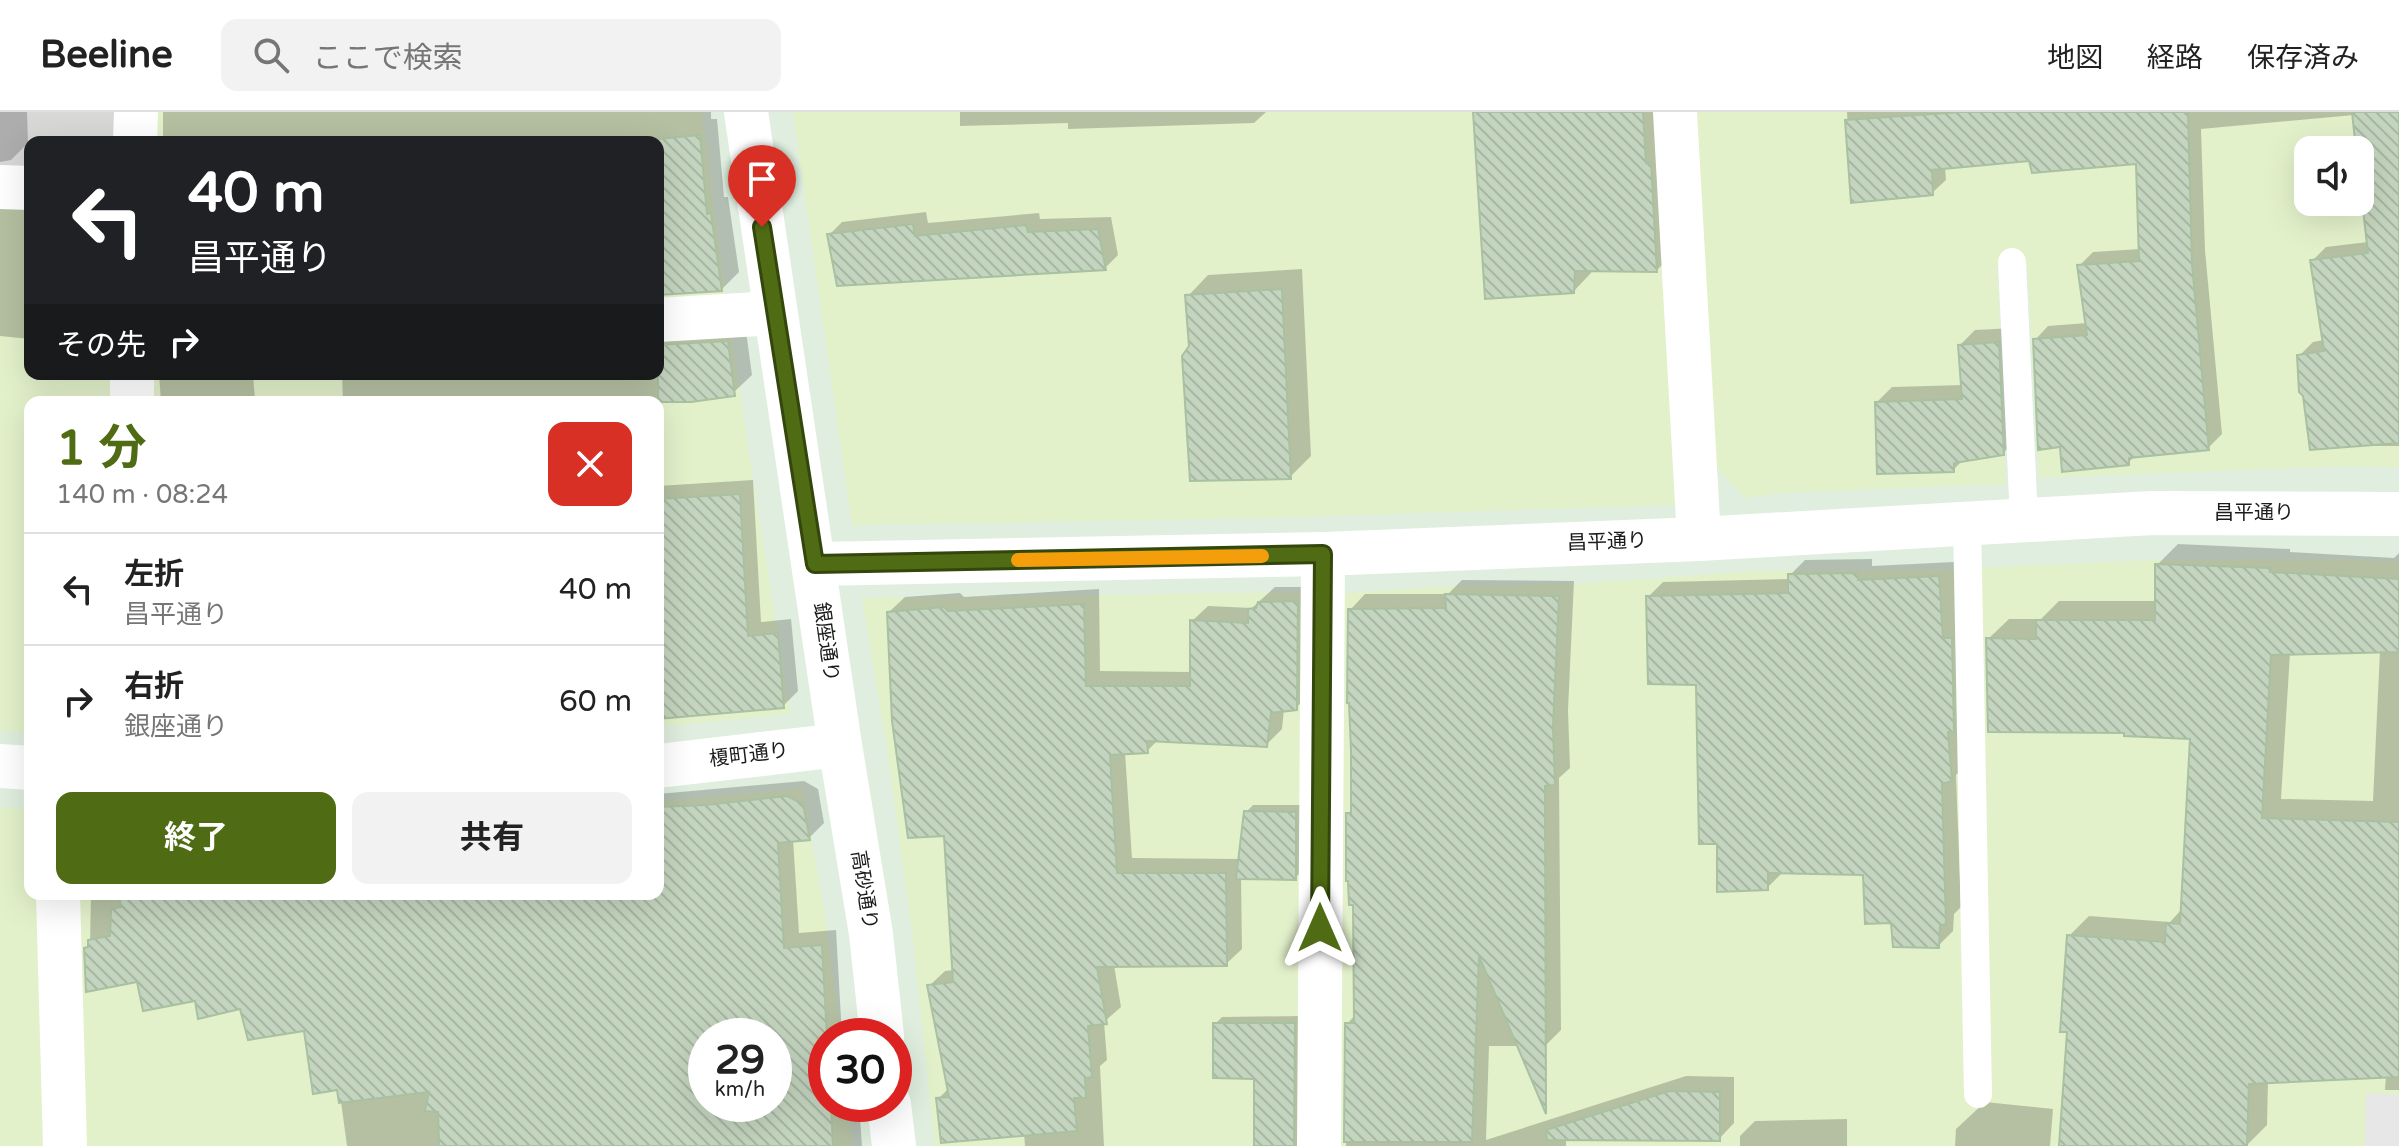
<!DOCTYPE html>
<html lang="ja">
<head>
<meta charset="utf-8">
<style>
	:root { --surface:#fff; --page:#f2f2f2; --text:#222; --muted:#767676; --line:#e0e0e0; --accent:#4f6b13 }
	body { margin:0; font-family:"Varela Round","Noto Sans JP",sans-serif; background:var(--page); color:var(--text); height:100vh; display:flex; flex-direction:column; font-size:30px; white-space:nowrap }
	* { box-sizing:border-box; margin:0 }
	p { font-size:26px; color:var(--muted) }
	.icon { flex:none; width:44px; height:44px; fill:none; stroke:currentColor; stroke-width:2; stroke-linecap:round; stroke-linejoin:round }
	.map { position:relative; flex:1; overflow:hidden }
	.sheet { position:absolute; left:24px; top:284px; width:640px; height:504px; display:flex; flex-direction:column; background:var(--surface); border-radius:16px; box-shadow:0 8px 32px #0002 }
	.sheet>* { flex:none }
	.banner { position:absolute; left:24px; top:24px; width:640px; height:244px; border-radius:16px; box-shadow:0 8px 32px #0002; background:#202124; color:#fff; overflow:hidden }
	.tools { position:absolute; left:2294px; top:24px; display:grid; gap:16px }
	.tools a { display:grid; place-items:center; width:80px; height:80px; border-radius:16px; background:var(--surface); box-shadow:0 8px 32px #0002; font-size:40px }
	.speed { position:absolute; left:688px; top:906px; display:flex; gap:16px; font-size:40px; font-weight:700; text-align:center }
	.speed>* { display:grid; place-content:center; width:104px; height:104px; border-radius:50%; background:var(--surface); box-shadow:0 8px 32px #0002; line-height:1 }
	.speed small { font-size:20px; font-weight:400 }
	.speed .limit { border:12px solid #d22; background:#fff; color:#111 }
	.pin { position:absolute; display:grid; place-items:center; width:68px; height:68px; color:#fff; margin:-82px -34px; border-radius:50% 50% 50% 0; rotate:-45deg; box-shadow:0 0 8px #0007 }
	.pin .icon { rotate:45deg }
	.me { position:absolute; width:88px; margin:-44px; rotate:0deg; stroke-linejoin:round; filter:drop-shadow(0 0 6px #0008) }
	.turn { display:flex; align-items:center; gap:28px; height:168px; padding:0 32px; font-size:36px }
	.turn .icon { width:104px; height:104px; stroke-width:2.5 }
	.turn b { display:block; font-size:56px; line-height:68px }
	.then { display:flex; align-items:center; height:76px; padding:0 32px; background:#0003; gap:16px; font-size:30px }
	.round { display:grid; place-items:center; flex:none; width:84px; height:84px; border-radius:16px; background:var(--page) }
	.summary { display:flex; align-items:center; justify-content:space-between; height:136px; padding:0 32px }
	h1 { font-size:48px; font-weight:700; line-height:60px; color:var(--accent) }
	.cta { display:flex; gap:16px; margin-top:auto; padding:16px 32px }
	.cta a { flex:1; height:92px; border-radius:16px; background:var(--accent); color:#fff; font-size:32px; font-weight:700; line-height:92px; text-align:center }
	.cta a+a { background:var(--page); color:var(--text) }
	ul { padding:0; list-style:none }
	li { display:flex; align-items:center; gap:24px; height:112px; padding:0 32px; border-top:2px solid var(--line) }
	li div { flex:1 }
	li b { display:block; font-size:30px }
	li em { font-style:normal }
	header { display:flex; align-items:center; gap:48px; box-sizing:border-box; height:112px; padding:0 40px; background:var(--surface); border-bottom:2px solid var(--line) }
	header strong { font-size:38px }
	nav { display:flex; gap:44px; margin-inline-start:auto; font-size:28px }
	.search { width:560px; height:72px; background:var(--page); display:flex; align-items:center; gap:20px; box-sizing:border-box; padding:0 28px; border-radius:16px; color:var(--muted); font-size:30px }
	.map>svg:first-child { display:block }
</style>
</head>
<body>
<header>
<strong>Beeline</strong>
<div class="search"><svg class="icon" aria-label="search" viewBox="0 0 24 24"><circle cx="10" cy="10" r="6"/><path d="M15 15l6 6"/></svg>ここで検索</div>
<nav><a>地図</a><a>経路</a><a>保存済み</a></nav>
</header>
<div class="map">
<svg width="2399" height="1034" viewBox="0 0 2399 1034">
	<defs>
		<pattern id="building-back-hatch" width="6" height="6" patternUnits="userSpaceOnUse" patternTransform="scale(2)"><rect width="6" height="6" fill="#c4d5bf"/><path d="M-1 5l2 2M0 0l6 6M5-1l2 2" fill="none" stroke="#a8b6a4"/></pattern>
	</defs>
	<rect width="100%" height="100%" fill="#dfeedf"/>
	<!-- residential -->
	<polygon fill="#d8d9d7" points="0,0 117,0 117,30 30,30 30,58 0,57"/>
	<!-- commercial -->
	<g fill="#e3f1cb" fill-rule="evenodd">
		<polygon points="155,0 702,0 727,195 658,199 658,30 154,30"/>
		<polygon points="793,0 1654,0 1676,393 1264,406 852,413"/>
		<path d="M1695,0H2399V356L2350,354L2039,366L2027,150L1997,151L2006,372L1782,381L1744,386L1716,355ZM2308,38H2360V90H2308Z"/>
		<polygon points="0,94 30,95 30,262 114,262 114,290 30,290 30,621 0,619"/>
		<polygon points="729,212 790,602 658,615 658,290 150,290 151,262 658,262 658,217"/>
		<polygon points="2335,447 2399,450 2399,1034 1337,1034 1344,481 1457,474 1573,472 1759,459 1955,457 2147,448"/>
		<polygon points="1306,480 1301,1034 935,1034 912,820 887,637 862,486"/>
		<path d="M803,676L827,816L840,924H826V992H848L852,1034H79L71,782H658V690ZM706,924H774V992H706Z"/>
		<polygon points="0,695 30,697 30,782 41,782 47,1034 0,1034"/>
	</g>
	<!-- parking -->
	<polygon fill="#e7e7e7" points="2366,981 2399,983 2399,1034 2365,1034"/>
	<!-- shadow -->
	<g fill="#0003" fill-rule="evenodd">
		<polygon points="0,0 27,0 28,31 11,48 0,50"/>
		<polygon points="163,0 711,0 711,7 717,7 724,85 728,85 739,160 722,177 658,181 658,30 163,30"/>
		<polygon points="960,0 1266,0 1254,11 1068,17 1068,11 960,14"/>
		<polygon points="1475,0 1661,0 1675,140 1657,158 1591,157 1591,161 1573,180"/>
		<polygon points="1847,0 2399,0 2399,334 2375,334 2375,331 2299,244 2313,230 2324,228 2312,149 2326,135 2368,130 2354,3 2201,17 2205,138 2222,322 2208,336 2136,343 2128,351 2062,333 2035,228 2048,214 2087,211 2079,154 2093,140 2140,137 2138,50 2031,47 1945,55 1946,68 1932,81 1852,88"/>
		<polygon points="0,75 30,84 30,227 0,224"/>
		<polygon points="926,100 928,111 1039,101 1040,107 1111,105 1118,143 1105,156 829,123 842,110"/>
		<polygon points="1302,157 1311,344 1290,365 1191,234 1188,184 1208,163"/>
		<polygon points="658,208 745,212 752,263 734,280 634,290 343,290 342,262 658,262"/>
		<polygon points="2013,216 2018,326 2003,341 1964,347 1953,358 1877,290 1892,275 1963,273 1960,233 1975,218"/>
		<polygon points="159,262 253,262 255,288 252,290 161,290"/>
		<polygon points="753,368 761,510 791,507 798,579 783,594 658,605 658,374"/>
		<path d="M2178,432L2290,437V440L2394,446L2399,441V978H2385L2386,964L2268,969L2267,1013L2246,1034L2069,824L2089,804L2170,810L2182,797L2192,626L1988,527L2009,507H2041L2059,489H2157V453ZM2380,538L2373,689L2281,687L2290,541Z"/>
		<polygon points="1872,447 1872,454 1954,450 1966,653 1956,663 1961,795 1954,802 1953,819 1938,834 1893,809 1865,761 1783,760 1767,776 1719,730 1698,571 1648,485 1663,470 1790,467 1790,463 1805,448"/>
		<polygon points="1462,468 1574,469 1568,598 1570,656 1559,666 1561,918 1545,934 1489,934 1486,1028 1686,964 1734,965 1734,1011 1719,1027 1566,1026 1566,1034 1346,1034 1347,912 1356,902 1355,791 1348,702 1353,697 1350,498 1365,482 1448,482"/>
		<polygon points="1275,475 1312,475 1311,580 1296,596 1284,597 1282,617 1266,633 1158,628 1147,639 1125,640 1132,746 1241,747 1246,700 1253,693 1303,693 1302,759 1295,766 1241,765 1242,837 1226,852 1114,853 1121,895 1104,910 1107,948 1100,954 1104,1034 1025,1034 1024,1022 938,987 949,976 929,874 945,859 955,858 946,722 889,500 905,485 960,481 964,485 1099,477 1100,559 1192,560 1192,509 1208,494 1252,496"/>
		<path d="M804,669L818,677L824,711L809,726L793,727L799,821L836,818L842,924H826V992H859L862,1034H347L339,975L306,917L242,894L204,859L87,836L90,832L91,782H658V682ZM706,924H774V992H706Z"/>
		<polygon points="1301,904 1303,1034 1256,1034 1256,965 1215,912 1222,905"/>
		<polygon points="1985,990 2053,997 2050,1034 1955,1034 1956,1017"/>
		<polygon points="1847,1007 1847,1034 1740,1034 1740,1024 1755,1009"/>
	</g>
	<!-- building -->
	<g fill="url(#building-back-hatch)" stroke="#a8c1a0" stroke-width="2" fill-rule="evenodd">
		<polygon points="1473,0 1643,0 1646,51 1651,50 1657,160 1575,159 1574,181 1485,187"/>
		<polygon points="1961,0 2188,0 2192,152 2209,338 2129,346 2129,353 2062,360 2060,335 2038,338 2033,227 2087,223 2077,153 2139,149 2136,52 2032,61 2029,49 1932,58 1933,83 1851,91 1845,8"/>
		<polygon points="2352,0 2399,0 2399,331 2310,338 2303,284 2299,280 2297,243 2324,239 2310,148 2368,141 2360,72 2360,38 2356,38"/>
		<polygon points="700,23 707,102 711,101 722,179 658,183 658,27"/>
		<polygon points="913,112 915,124 1026,113 1028,120 1098,117 1106,158 837,174 827,122"/>
		<polygon points="1282,177 1291,367 1190,369 1182,244 1189,234 1185,183"/>
		<polygon points="728,229 735,284 691,290 658,290 658,233"/>
		<polygon points="1999,230 2004,343 1954,351 1954,360 1877,362 1875,290 1962,287 1958,233"/>
		<polygon points="740,382 748,524 778,521 784,596 658,607 658,387"/>
		<polygon points="2155,452 2271,456 2270,460 2399,467 2399,540 2271,543 2262,706 2399,710 2399,965 2249,972 2247,1034 2059,1034 2067,920 2060,920 2067,823 2165,830 2166,811 2180,812 2190,627 2124,624 2124,621 1988,620 1986,526 2036,527 2036,508 2155,508"/>
		<polygon points="1858,461 1858,468 1939,464 1943,526 1952,526 1954,620 1948,620 1952,669 1942,672 1946,812 1940,814 1939,836 1893,835 1891,811 1865,812 1863,763 1768,761 1768,778 1717,780 1717,732 1699,732 1696,573 1648,572 1646,484 1788,481 1788,462"/>
		<polygon points="1445,482 1559,484 1553,615 1555,673 1545,674 1546,1002 1479,844 1472,1030 1344,1030 1345,911 1354,911 1353,793 1349,793 1348,769 1346,769 1346,701 1351,701 1351,638 1349,591 1347,591 1348,497 1446,496"/>
		<polygon points="1298,489 1297,598 1271,601 1267,635 1147,629 1148,641 1110,643 1117,761 1226,761 1227,854 1097,855 1107,912 1088,914 1092,965 1085,966 1086,986 1074,986 1077,1019 941,1031 936,986 949,985 927,873 953,870 944,724 908,726 892,609 887,500 944,495 948,499 1084,492 1086,574 1190,574 1190,508 1248,511 1248,497 1256,496 1258,490"/>
		<path d="M787,684L803,692L810,728L778,731L784,836L822,833L827,924L826,992H831L833,1034H439L438,1000L425,999L429,980L339,991L337,978L313,982L304,919L248,928L240,897L198,907L195,889L143,899L137,870L86,880L84,836L88,835V828L110,824L111,797L121,795L119,782H658V695L706,693ZM706,924H774V992H706Z"/>
		<polygon points="1244,699 1296,700 1296,768 1236,767"/>
		<polygon points="1213,911 1295,911 1294,1034 1254,1034 1254,967 1213,966"/>
		<polygon points="1669,979 1720,980 1720,1029 1547,1028 1546,1018"/>
	</g>
	<g fill="none" stroke-linecap="round" stroke-linejoin="round">
		<!-- service -->
		<g stroke="#fff" stroke-width="28">
			<polyline points="2012,150 2024,408"/>
			<polyline points="1967,411 1978,982"/>
		</g>
		<!-- minor -->
		<g stroke="#fff" stroke-width="44">
			<polyline points="1675,0 1699,427"/>
			<polyline points="135,30 136,0"/>
			<polyline points="0,75 30,76"/>
			<polyline points="658,208 775,201"/>
			<polyline points="132,290 132,262"/>
			<polyline points="58,782 65,1034"/>
			<polyline points="1319,1034 1323,442"/>
		</g>
		<!-- tertiary -->
		<g stroke="#fff" stroke-width="44">
			<polyline points="746,0 840,633 871,822 882,924"/>
			<polyline points="815,452 1323,442 1699,427 2152,401 2399,402"/>
			<polyline points="0,654 30,656"/>
			<polyline points="658,654 840,633"/>
			<polyline points="889,992 894,1034"/>
		</g>
	</g>
	<g fill="none" stroke-linecap="round" stroke-linejoin="round">
		<defs>
			<polyline id="route" points="762,115 815,452 1323,442 1320,816"/>
		</defs>
		<!-- route casing -->
		<use href="#route" stroke="#33460c" stroke-width="20"/>
		<!-- route -->
		<use href="#route" stroke="#4f6b13" stroke-width="14"/>
		<!-- slow -->
		<polyline stroke="#f59e0b" stroke-width="14" points="1018,448 1262,444"/>
	</g>
	<g text-anchor="middle" dominant-baseline="central" stroke-width="7" stroke-linejoin="round" paint-order="stroke">
		<!-- street labels -->
		<g font-size="20" fill="#1b1b1b" stroke="#fff">
			<text x="2254" y="401">昌平通り</text>
			<text transform="translate(1607 430) rotate(-2)">昌平通り</text>
			<text transform="translate(826 530) rotate(82)">銀座通り</text>
			<text transform="translate(749 643) rotate(-7)">榎町通り</text>
			<text transform="translate(864 778) rotate(81)">高砂通り</text>
		</g>
	</g>
</svg>
<div class="tools">
<a><svg class="icon" aria-label="sound" viewBox="0 0 24 24"><path d="M4 9h4l5-4v14l-5-4H4zM17 9q2 3 0 6"/></svg></a>
</div>
<div class="speed"><div>29<small>km/h</small></div><div class="limit">30</div></div>
<div class="pin" style="left:762px;top:115px;background:#d93025"><svg class="icon" aria-label="arrive" viewBox="0 0 24 24"><path d="M6 21V4h12l-3 4 3 4H6"/></svg></div>
<svg class="me" style="left:1320px;top:816px" viewBox="-20 -20 40 40"><path d="M0-17L14 15 0 8-14 15z" fill="#4f6b13" stroke="#fff" stroke-width="4"/></svg>
<div class="banner">
<div class="turn"><svg class="icon" aria-label="left" viewBox="0 0 24 24"><path d="M17 20v-9H6M10 6l-5 5 5 5"/></svg><div><b>40 m</b>昌平通り</div></div>
<div class="then">その先<svg class="icon" aria-label="right" viewBox="0 0 24 24"><path d="M7 20v-9h11M14 6l5 5-5 5"/></svg></div>
</div>
<section class="sheet">
<div class="summary"><div><h1>1 分</h1><p>140 m · 08:24</p></div><a class="round" style="background:#d93025;color:#fff"><svg class="icon" aria-label="close" viewBox="0 0 24 24"><path d="M6 6l12 12M18 6L6 18"/></svg></a></div>
<ul>
<li><svg class="icon" aria-label="left" viewBox="0 0 24 24"><path d="M17 20v-9H6M10 6l-5 5 5 5"/></svg><div><b>左折</b><p>昌平通り</p></div><em>40 m</em></li>
<li><svg class="icon" aria-label="right" viewBox="0 0 24 24"><path d="M7 20v-9h11M14 6l5 5-5 5"/></svg><div><b>右折</b><p>銀座通り</p></div><em>60 m</em></li>
</ul>
<div class="cta"><a>終了</a><a>共有</a></div>
</section>
</div>
</body>
</html>
